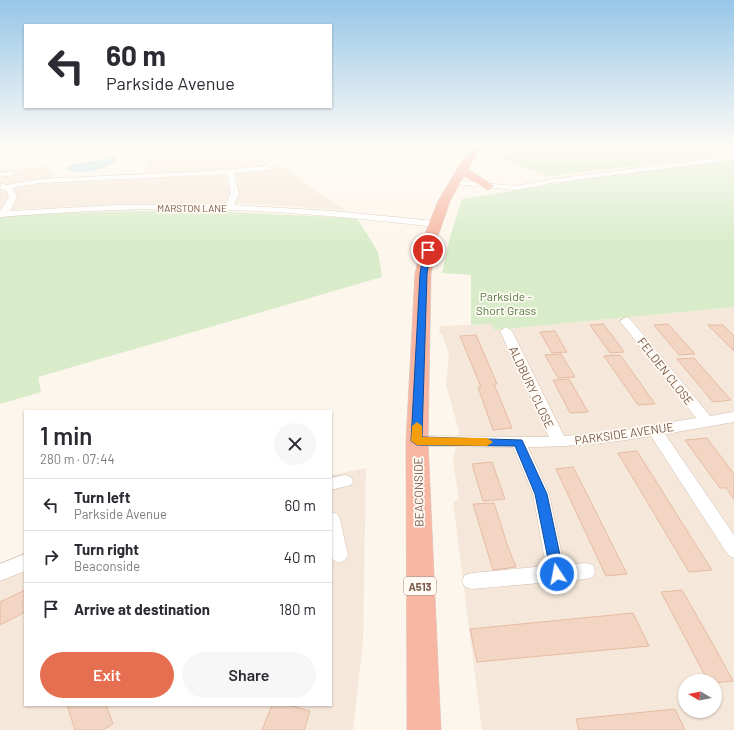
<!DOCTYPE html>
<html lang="en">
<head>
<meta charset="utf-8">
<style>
	:root { --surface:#fff; --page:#f7f7f7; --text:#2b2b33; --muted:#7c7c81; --line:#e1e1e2; --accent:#e76f51 }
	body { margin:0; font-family:Barlow,sans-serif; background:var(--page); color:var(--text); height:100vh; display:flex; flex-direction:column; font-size:15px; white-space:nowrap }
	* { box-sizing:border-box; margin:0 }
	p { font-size:13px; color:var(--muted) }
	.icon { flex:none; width:22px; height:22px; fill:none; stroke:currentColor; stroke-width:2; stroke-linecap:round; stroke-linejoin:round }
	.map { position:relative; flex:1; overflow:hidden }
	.panel { position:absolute; left:24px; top:410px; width:308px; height:296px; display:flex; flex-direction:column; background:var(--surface); border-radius:0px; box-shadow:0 1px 3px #0004 }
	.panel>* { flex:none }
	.top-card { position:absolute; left:24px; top:24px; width:308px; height:84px; border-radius:0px; box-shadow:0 1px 3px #0004; background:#fff; color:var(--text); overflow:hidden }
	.needle { width:26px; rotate:279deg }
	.buttons { position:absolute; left:678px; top:674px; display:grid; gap:8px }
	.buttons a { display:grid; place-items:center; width:44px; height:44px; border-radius:50%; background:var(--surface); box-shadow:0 1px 3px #0004; font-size:20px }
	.pin { position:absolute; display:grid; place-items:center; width:34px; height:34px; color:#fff; margin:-17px; border:2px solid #fff; border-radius:50%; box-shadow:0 1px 4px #0007 }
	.me { position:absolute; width:44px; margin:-22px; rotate:349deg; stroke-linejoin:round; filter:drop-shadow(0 0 3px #0008) }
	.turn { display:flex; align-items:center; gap:14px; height:84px; padding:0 16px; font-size:18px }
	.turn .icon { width:52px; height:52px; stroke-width:2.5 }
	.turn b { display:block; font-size:28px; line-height:34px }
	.round { display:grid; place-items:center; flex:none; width:42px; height:42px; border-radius:21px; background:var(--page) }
	.headline { display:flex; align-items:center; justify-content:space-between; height:68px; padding:0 16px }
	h1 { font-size:24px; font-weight:600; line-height:30px }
	.button { display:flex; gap:8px; margin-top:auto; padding:8px 16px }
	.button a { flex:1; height:46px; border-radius:24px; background:var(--accent); color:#fff; font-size:16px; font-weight:600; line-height:46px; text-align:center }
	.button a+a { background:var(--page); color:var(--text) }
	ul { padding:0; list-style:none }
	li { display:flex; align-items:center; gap:12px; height:52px; padding:0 16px; border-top:1px solid var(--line) }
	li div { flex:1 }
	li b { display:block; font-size:15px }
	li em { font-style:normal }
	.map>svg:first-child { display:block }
</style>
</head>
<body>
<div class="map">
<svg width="734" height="730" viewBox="0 0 734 730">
	<rect width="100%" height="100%" fill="#fdf6ec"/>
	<!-- residential -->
	<g fill="#f5e8da" fill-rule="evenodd">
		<polygon points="255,148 264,155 269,166 281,165 315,191 346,210 234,203 97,205 0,210 0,169 17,170 47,165 53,178 144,173 148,156 216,149 226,151"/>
		<path d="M734,307V730H482L453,502L459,499L453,462L459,431L446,385L449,354L442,334H439L440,326L492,324L494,330ZM685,681H715V711H685Z"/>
		<polygon points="366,468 363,641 353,730 0,730 0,564 25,552 25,705 331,705 331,475"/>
	</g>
	<!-- green -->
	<g fill="#d8ecc9">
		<polygon points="519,145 734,145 734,154 550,176 503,159 514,146"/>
		<polygon points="734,160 734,307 494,330 492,324 471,325 471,275 442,273 450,237 462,199 642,170"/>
		<polygon points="187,210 357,218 378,252 382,277 38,377 41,392 0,404 0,217 59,213"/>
	</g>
	<!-- water -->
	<path fill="#bfe3e8" stroke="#a5d3da" d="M111,157L114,158L117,161C104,167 80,177 67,168C81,162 97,164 111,157Z"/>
	<!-- building -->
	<g fill="#f3d5c3" stroke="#e6bba3">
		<polygon points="603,324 612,335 624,352 610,353 590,325"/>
		<polygon points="668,324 678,335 695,354 679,355 654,325"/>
		<polygon points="708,325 723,325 734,336 734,351"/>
		<polygon points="555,331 561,342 567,352 552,353 540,332"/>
		<polygon points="476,335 497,384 494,384 512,428 493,430 478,387 481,387 460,336"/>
		<polygon points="561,354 575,377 558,378 545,355"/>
		<polygon points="620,355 636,377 655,404 638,405 604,356"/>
		<polygon points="694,358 722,390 731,400 713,402 677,359"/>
		<polygon points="569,379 588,412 570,413 553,380"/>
		<polygon points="707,438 734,474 734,499 726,488 720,488 685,440"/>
		<polygon points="637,451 701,553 712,570 689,572 618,453"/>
		<polygon points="492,462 505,499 483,501 472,464"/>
		<polygon points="573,467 589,498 627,574 606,576 556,469"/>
		<polygon points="494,503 508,547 516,567 493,570 473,504"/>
		<polygon points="25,590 25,612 0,625 0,602"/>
		<polygon points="682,590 714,646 733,681 715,683 715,681 708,681 661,592"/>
		<polygon points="633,613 649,646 477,662 470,629"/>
		<polygon points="67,705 106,705 113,724 103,730 75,730"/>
		<polygon points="272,705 288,705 310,711 304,730 262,730"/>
		<polygon points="675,709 685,730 579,730 576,719"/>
	</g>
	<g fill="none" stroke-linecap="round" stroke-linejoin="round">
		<defs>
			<g id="minor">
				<polygon points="734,156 734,160 552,183 516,190 453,184 449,182 453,180 516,186 552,179"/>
				<path d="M268,166L272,168L271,170L234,173L239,194L234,205L333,211L435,221L440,224L435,227C367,219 298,212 230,210C153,207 76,211 0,217V211L9,197L7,192L0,188L1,183L6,185L40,179L211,171ZM227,174L231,194L225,204L115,205L10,211L17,197L12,188L40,183Z"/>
				<polygon points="11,171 15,173 14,175 0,177 0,173"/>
				<path d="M626,317L630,319L710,416L734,412V422L665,434L734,535V558L728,555L651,436C610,443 570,447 528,447L549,494L564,565L586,563L593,565L595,571L593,577L586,579L472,589L465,587L462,581L465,575L472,573L546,566L533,494L513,447L417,446L412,445L409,441L412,437L417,436L549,437L500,331L506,327L512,331L564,436L607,433L696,418L620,321Z"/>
				<polygon points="345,475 351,477 353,481 351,485 331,490 331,478"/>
				<polygon points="331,512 337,514 340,519 348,555 345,560 339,563 333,560 331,557"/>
				<polygon points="25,554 25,571 0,581 0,564"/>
			</g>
			<polygon id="highway" points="472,145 482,145 468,169 494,186 488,190 464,176 450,201 437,239 431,274 428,441 441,730 407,730 406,441 415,274 423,239 438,201"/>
		</defs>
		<!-- minor casing -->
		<use href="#minor" stroke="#d1beb0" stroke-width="1"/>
		<!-- highway casing -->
		<use href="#highway" stroke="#dad1cd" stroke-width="1"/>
		<!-- minor -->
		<use href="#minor" fill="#fff" fill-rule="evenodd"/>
		<!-- highway -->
		<use href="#highway" fill="#f7b7a3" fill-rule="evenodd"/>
	</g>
	<!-- sky -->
	<linearGradient id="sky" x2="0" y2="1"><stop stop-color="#97c7e8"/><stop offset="0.59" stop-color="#fefbf6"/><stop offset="1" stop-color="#fefbf6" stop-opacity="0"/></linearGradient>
	<rect width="734" height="247" fill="url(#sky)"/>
	<!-- route -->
	<polygon fill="#1a73e8" stroke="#114b97" points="428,248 431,250 427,274 422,437 522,440 547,494 564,574 562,578 557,579 553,578 551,574 535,494 515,446 417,445 411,441 420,274 424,250"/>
	<!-- slow -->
	<polygon fill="#f59e0b" points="417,422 422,426 422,437 487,438 493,442 487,446 417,445 411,441 412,426"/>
	<g text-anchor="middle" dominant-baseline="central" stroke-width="3.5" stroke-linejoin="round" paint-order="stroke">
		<!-- far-street labels -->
		<g font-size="10" fill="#7a5c4d" stroke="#fffaf3">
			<text x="192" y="208">MARSTON LANE</text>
		</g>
		<!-- shield labels -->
		<rect fill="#fffaf3" stroke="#a28b7f" stroke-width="1" x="404" y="577" width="32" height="18" rx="3"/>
		<g font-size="11" font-weight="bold" fill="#7a5c4d">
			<text x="420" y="586">A513</text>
		</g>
		<!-- park labels -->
		<g font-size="12" fill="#537a41" stroke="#fffaf3">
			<text x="506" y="296">Parkside -<tspan x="506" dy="14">Short Grass</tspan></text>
		</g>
		<!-- street labels -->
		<g font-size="12" fill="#7a5c4d" stroke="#fffaf3">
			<text transform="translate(666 371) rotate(52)">FELDEN CLOSE</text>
			<text transform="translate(532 387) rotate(65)">ALDBURY CLOSE</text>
			<text transform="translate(624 433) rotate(-8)">PARKSIDE AVENUE</text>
			<text transform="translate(418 492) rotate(-91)">BEACONSIDE</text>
		</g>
	</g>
</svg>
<div class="buttons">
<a><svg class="needle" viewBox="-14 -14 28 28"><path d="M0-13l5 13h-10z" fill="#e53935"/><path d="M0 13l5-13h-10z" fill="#7c7c81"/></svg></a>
</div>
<div class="pin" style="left:428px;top:250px;background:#d93025"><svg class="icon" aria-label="arrive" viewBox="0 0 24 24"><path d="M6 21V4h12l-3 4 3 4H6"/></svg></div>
<svg class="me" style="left:557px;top:574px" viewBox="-20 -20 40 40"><circle r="17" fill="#1a73e8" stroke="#fff" stroke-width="3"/><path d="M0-11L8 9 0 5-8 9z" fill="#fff"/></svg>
<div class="top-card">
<div class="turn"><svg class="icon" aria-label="left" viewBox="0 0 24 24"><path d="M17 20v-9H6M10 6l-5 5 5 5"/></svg><div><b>60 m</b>Parkside Avenue</div></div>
</div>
<section class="panel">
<div class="headline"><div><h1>1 min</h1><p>280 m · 07:44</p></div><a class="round"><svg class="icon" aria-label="close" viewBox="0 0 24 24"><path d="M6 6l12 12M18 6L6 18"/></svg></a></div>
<ul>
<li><svg class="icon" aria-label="left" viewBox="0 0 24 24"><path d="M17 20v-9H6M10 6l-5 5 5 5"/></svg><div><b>Turn left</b><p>Parkside Avenue</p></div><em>60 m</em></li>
<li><svg class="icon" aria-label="right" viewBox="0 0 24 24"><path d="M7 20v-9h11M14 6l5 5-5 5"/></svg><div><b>Turn right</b><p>Beaconside</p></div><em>40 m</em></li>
<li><svg class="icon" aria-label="arrive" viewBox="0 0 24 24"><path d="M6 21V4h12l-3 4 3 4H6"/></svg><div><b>Arrive at destination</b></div><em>180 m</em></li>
</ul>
<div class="button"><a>Exit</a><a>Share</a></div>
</section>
</div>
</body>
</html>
